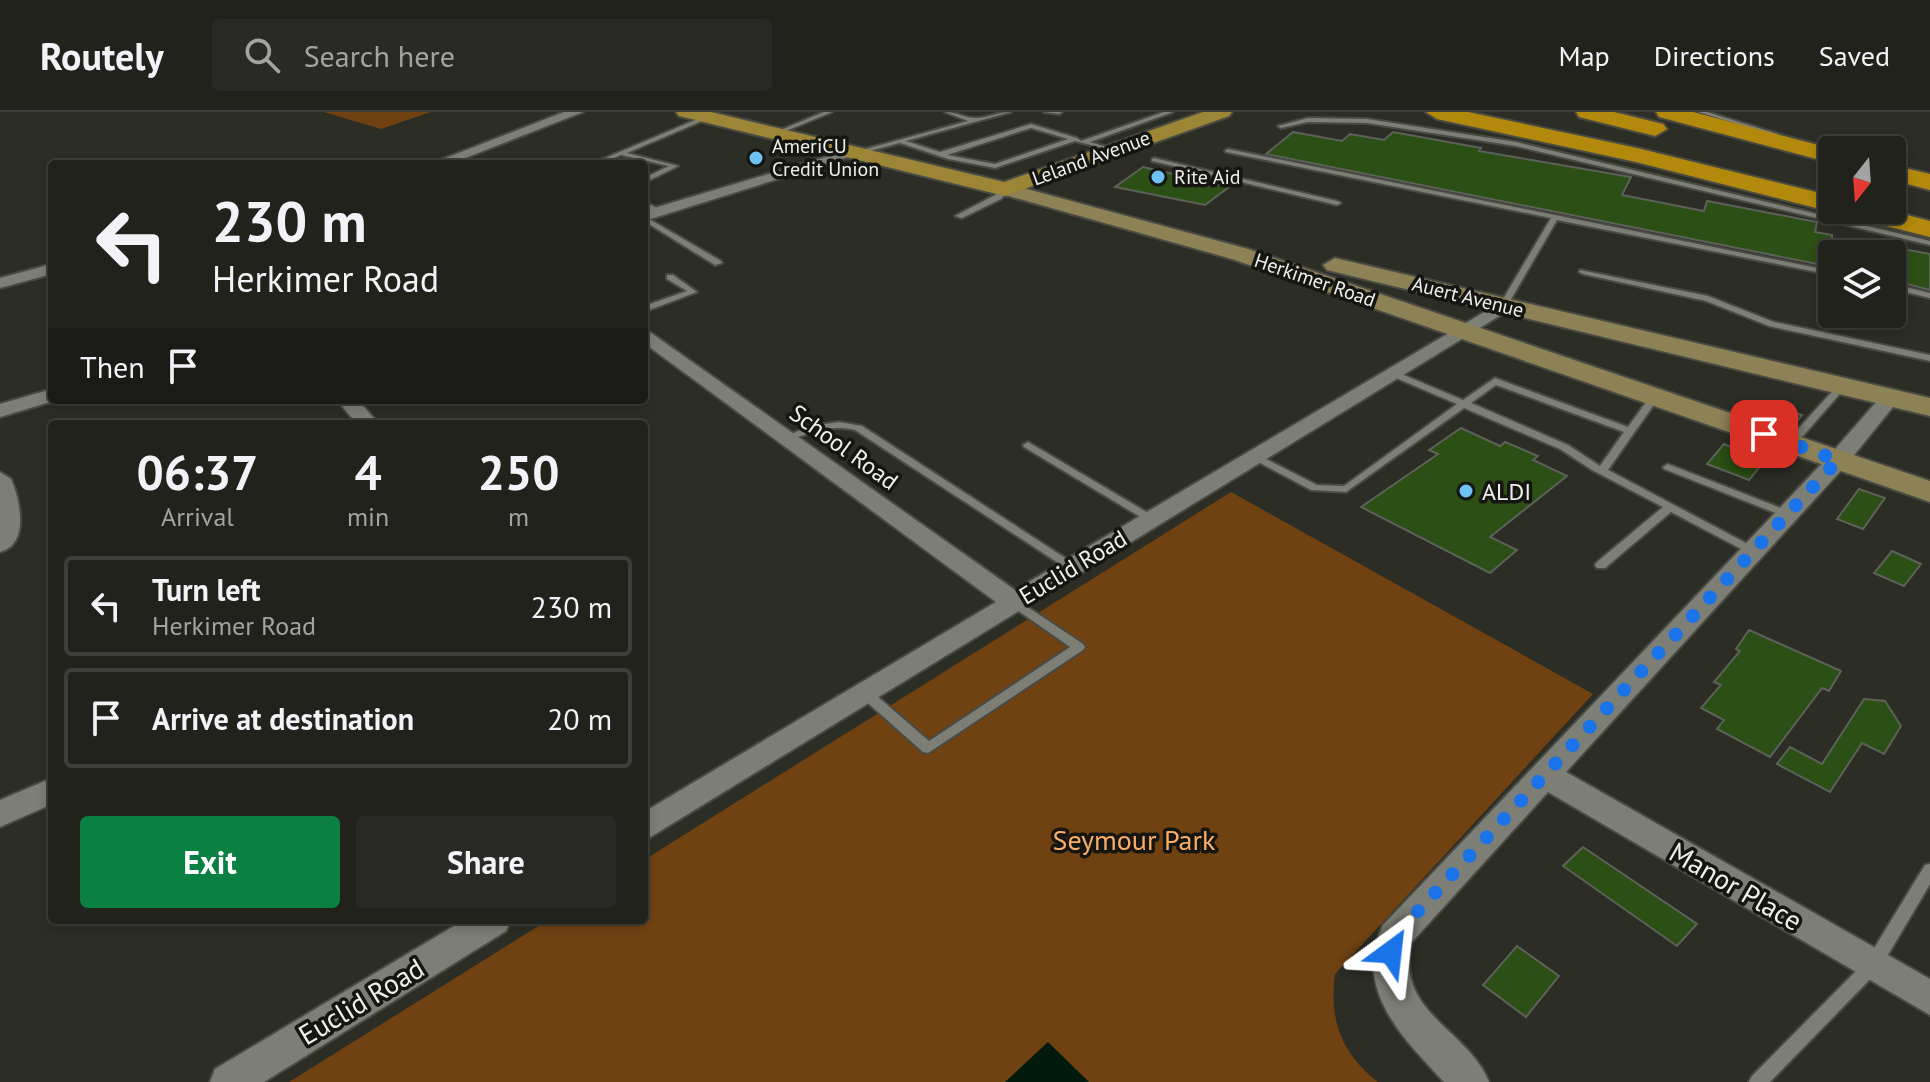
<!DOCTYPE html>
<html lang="en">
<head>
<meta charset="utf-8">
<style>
	:root { --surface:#21221c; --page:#292a25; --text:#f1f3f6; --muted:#a2a4a3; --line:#3e3f3b; --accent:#0b8043 }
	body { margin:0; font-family:"PT Sans",sans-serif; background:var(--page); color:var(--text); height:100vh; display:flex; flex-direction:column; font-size:30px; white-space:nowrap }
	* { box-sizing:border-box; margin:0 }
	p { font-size:26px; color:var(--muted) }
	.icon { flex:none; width:44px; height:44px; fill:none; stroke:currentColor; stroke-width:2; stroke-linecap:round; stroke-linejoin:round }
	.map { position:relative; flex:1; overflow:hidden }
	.sheet { position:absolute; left:48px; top:308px; width:600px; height:504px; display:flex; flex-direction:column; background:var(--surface); border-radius:8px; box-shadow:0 4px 12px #0003,0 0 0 2px var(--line) }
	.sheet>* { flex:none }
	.guide { position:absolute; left:48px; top:48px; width:600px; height:244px; border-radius:8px; box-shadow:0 4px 12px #0003,0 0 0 2px var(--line); background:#21221c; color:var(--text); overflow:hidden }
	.needle { width:52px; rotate:197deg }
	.controls { position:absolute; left:1818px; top:24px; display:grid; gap:16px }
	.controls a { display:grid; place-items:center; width:88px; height:88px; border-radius:8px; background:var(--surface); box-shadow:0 4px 12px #0003,0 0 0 2px var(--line); font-size:40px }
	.pin { position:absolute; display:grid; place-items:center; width:68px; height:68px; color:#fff; margin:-34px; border-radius:16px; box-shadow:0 4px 12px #0006 }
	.me { position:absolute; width:88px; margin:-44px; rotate:30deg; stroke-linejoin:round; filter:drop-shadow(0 0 6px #0008) }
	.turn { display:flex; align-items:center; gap:28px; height:168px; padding:0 32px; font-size:36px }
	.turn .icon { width:104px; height:104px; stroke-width:2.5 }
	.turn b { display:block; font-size:56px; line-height:68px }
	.then { display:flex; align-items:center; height:76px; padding:0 32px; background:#0003; gap:16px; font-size:30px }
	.eta { display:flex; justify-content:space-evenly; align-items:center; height:136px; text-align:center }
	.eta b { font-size:48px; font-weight:700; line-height:56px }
	.cta { display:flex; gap:16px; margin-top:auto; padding:16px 32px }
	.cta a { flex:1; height:92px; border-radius:8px; background:var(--accent); color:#fff; font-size:32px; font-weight:700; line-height:92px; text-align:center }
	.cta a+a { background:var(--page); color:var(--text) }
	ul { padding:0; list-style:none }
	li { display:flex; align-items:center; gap:24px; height:100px; margin:0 16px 12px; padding:0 16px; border:4px solid var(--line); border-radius:8px }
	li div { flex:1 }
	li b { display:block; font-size:30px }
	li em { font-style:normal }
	header { display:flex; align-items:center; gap:48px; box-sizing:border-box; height:112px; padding:0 40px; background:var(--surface); border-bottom:2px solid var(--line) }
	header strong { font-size:38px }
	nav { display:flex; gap:44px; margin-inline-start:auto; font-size:28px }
	.search { width:560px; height:72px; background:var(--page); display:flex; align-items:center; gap:20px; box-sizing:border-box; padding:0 28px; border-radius:8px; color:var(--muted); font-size:30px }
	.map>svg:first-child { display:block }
</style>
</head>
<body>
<header>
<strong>Routely</strong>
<div class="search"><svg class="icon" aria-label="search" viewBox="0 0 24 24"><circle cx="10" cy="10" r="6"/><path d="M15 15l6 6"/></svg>Search here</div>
<nav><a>Map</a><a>Directions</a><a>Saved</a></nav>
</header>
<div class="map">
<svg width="1930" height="970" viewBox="0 0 1930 970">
	<rect width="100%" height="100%" fill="#2c2d25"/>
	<!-- green -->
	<g fill="#714211">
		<polygon points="324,0 431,0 381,17"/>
		<path d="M1231,380L1593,582L1335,862C1329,908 1341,941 1378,970H289L548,808H644V748Z"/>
	</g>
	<!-- water -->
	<polygon fill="#02190e" points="1048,930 1089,970 1005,970"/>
	<!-- building -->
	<g fill="#2b4f15" stroke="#5c625a" stroke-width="2">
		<polygon points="1293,20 1342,29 1350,22 1384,28 1393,20 1481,36 1479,39 1631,65 1622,83 1704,99 1707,89 1817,110 1815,120 1832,123 1832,155 1266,42"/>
		<polygon points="1143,55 1229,75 1205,93 1115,75"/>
		<polygon points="1892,135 1930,142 1930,178 1892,168"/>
		<polygon points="1777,295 1802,303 1790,318 1760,308 1769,298 1773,299"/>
		<polygon points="1461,316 1500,334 1505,330 1538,344 1533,348 1567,364 1490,425 1517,438 1490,461 1361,395 1438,342 1429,338"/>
		<polygon points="1743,328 1773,339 1749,368 1707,352 1724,332 1736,337"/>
		<polygon points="1859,377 1885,386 1863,417 1837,407"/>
		<polygon points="1892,439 1921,452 1904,474 1874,461"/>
		<polygon points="1749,518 1841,559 1829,579 1822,576 1770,645 1717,617 1724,608 1701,596 1721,573 1714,570 1740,539 1736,537"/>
		<polygon points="1864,587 1885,589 1901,614 1884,642 1862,631 1830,680 1777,652 1790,635 1822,652"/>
		<polygon points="1583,735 1697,812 1677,834 1563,754"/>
		<polygon points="1517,834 1559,864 1526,905 1483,873"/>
	</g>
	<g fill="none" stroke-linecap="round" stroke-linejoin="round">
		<defs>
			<g id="service">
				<polygon points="824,0 832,0 776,23 771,22"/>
				<path d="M945,0C956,0 967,7 978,6C989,5 999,0 1011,0L906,29L940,40L1031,12L1077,26L1081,29L1164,0H1173L1090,30L1114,37V39L1075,29L995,56L948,47L900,31L854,43L851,41L968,9ZM1031,16L1068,27L995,52L947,43Z"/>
				<polygon points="1044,0 1062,0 1059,2"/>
				<polygon points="1698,0 1707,0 1778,22 1773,23"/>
				<polygon points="707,3 709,6 627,41 678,54 644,71 644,66 669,54 621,43 600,52 591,52"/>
				<polygon points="1308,6 1367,7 1516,30 1930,129 1930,133 1516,34 1367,11 1308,10 1281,16 1278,14"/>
				<polygon points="1228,37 1832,159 1832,163 1557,108 1507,194 1503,197 1499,194 1551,106 1226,40 1225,39"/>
				<polygon points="1154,46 1337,89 1341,91 1337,93 1152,49 1152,47"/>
				<polygon points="1005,75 1009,77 1001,87 962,106 955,104 995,83"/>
				<polygon points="644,89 660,98 660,102 654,102 644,94"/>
				<polygon points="644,104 721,149 722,151 715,153 644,109"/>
				<polygon points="1580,158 1708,184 1774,210 1930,243 1930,249 1769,214 1706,189 1583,162 1579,160"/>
				<polygon points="667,163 673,163 697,180 644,200 644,194 687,179 667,167"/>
				<polygon points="1892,172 1930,181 1930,186 1892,177"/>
				<path d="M1392,258L1463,288L1495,266L1628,315L1652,282H1658L1660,284L1608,358L1759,438L1753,442L1749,441L1671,400L1605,456H1597L1595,453L1597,450L1663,395L1592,358L1560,337L1464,296L1346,380L1311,378L1249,345L1250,343H1258L1317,373L1344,374L1457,292L1389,263L1387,261ZM1496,273L1624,320L1600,354L1568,333L1471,291Z"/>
				<polygon points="1842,271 1847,274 1845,276 1795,333 1787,333 1787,329 1839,272"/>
				<path d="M839,310L862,314L1079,455L1073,459L1069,458L855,318C829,312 811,321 787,329L782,326L810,314Z"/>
				<polygon points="1028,330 1155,405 1157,407 1155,409 1147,409 1024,335 1023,333"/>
				<polygon points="1668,352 1791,400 1792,402 1791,404 1783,404 1664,357 1663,355"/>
				<polygon points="1014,486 1083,532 1085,535 1083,538 928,641 923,640 860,584 858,581 860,578 870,578 929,629 1070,535 1010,493 1008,490"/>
				<polygon points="1930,752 1930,772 1879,858 1770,970 1749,970 1752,964 1867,848 1925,753"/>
			</g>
			<g id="minor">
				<polygon points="564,0 583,0 450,52 430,52"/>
				<polygon points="849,38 861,41 644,109 644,99"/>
				<polygon points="52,152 52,162 0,176 0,166"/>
				<polygon points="1503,189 1509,190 1509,198 644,729 644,700 996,490 644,231 644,216 1015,478"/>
				<polygon points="52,277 52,288 57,288 0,305 0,292"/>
				<path d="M1891,279L1901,285L1846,353L1566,660L1930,867V903L1548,680L1411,831C1396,902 1467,916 1489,970H1444C1403,926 1352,877 1383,813L1830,343L1884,281Z"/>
				<polygon points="337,288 358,288 379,312 357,312"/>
				<path d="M0,360L11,367C20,388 30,432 0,440Z"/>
				<polygon points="52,666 52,692 0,715 0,688"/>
				<polygon points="464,808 511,808 506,819 264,970 210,970 215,957"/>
			</g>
			<g id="secondary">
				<polygon points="1005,71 1248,137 1930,369 1930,390 1232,147 998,81 994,77"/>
				<polygon points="1335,146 1930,286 1930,304 1327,158 1323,153"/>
			</g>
			<polygon id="primary" points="676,0 711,0 1004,70 1203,0 1232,0 1229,4 1005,84 679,4"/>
			<g id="motorway">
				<polygon points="1426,0 1468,0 1637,36 1832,84 1832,98 1840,98 1832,100 1636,50 1437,7"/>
				<polygon points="1576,0 1614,0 1663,12 1667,17 1655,24 1579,5"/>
				<polygon points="1656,0 1693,0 1837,38 1832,38 1832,51 1659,5"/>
				<polygon points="1892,53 1930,62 1930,78 1892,68"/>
				<polygon points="1843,98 1888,98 1930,109 1930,125 1847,104"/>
			</g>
		</defs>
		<!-- service casing -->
		<use href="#service" stroke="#494a43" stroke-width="4"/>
		<!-- minor casing -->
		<use href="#minor" stroke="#494a43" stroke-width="4"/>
		<!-- secondary casing -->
		<use href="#secondary" stroke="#494a43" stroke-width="4"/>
		<!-- primary casing -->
		<use href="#primary" stroke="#494a43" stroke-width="4"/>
		<!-- motorway casing -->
		<use href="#motorway" stroke="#494a43" stroke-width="4"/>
		<!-- service -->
		<use href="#service" fill="#7d7e75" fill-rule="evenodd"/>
		<!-- minor -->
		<use href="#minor" fill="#7d7e75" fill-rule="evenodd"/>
		<!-- secondary -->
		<use href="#secondary" fill="#8d8156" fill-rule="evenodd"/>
		<!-- primary -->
		<use href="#primary" fill="#9d8536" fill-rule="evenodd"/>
		<!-- motorway -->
		<use href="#motorway" fill="#b3890c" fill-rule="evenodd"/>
	</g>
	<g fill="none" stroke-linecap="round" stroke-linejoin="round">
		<!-- route -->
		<polyline stroke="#1a73e8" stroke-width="14" stroke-dasharray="0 25.2" points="1391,840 1395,824 1407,811 1838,348 1764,322"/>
	</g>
	<!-- markers -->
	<g fill="#6dc2f3" stroke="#151511" stroke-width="3">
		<circle cx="756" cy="46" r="8"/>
		<circle cx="1158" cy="65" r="8"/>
		<circle cx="1466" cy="379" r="8"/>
	</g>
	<g text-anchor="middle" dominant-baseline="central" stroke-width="7" stroke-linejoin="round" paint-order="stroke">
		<!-- far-poi labels -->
		<g font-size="20" fill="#eff0eb" stroke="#151511" text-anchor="start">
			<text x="772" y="34">AmeriCU<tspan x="772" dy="23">Credit Union</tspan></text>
			<text x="1174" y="65">Rite Aid</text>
		</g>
		<!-- far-street labels -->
		<g font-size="20" fill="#eff0eb" stroke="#151511">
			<text transform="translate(1091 46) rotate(-20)">Leland Avenue</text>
			<text transform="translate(1315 168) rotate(19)">Herkimer Road</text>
			<text transform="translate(1468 185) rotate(14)">Auert Avenue</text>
		</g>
		<!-- street labels -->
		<g font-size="24" fill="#eff0eb" stroke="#151511">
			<text transform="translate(844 335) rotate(36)">School Road</text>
			<text transform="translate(1073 455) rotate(-31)">Euclid Road</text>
		</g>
		<!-- poi labels -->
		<g font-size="24" fill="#eff0eb" stroke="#151511" text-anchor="start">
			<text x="1482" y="379">ALDI</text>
		</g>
		<!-- near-park labels -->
		<g font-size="28" fill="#fcae68" stroke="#151511">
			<text x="1134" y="727">Seymour Park</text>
		</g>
		<!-- near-street labels -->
		<g font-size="28" fill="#eff0eb" stroke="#151511">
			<text transform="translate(1736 774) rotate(30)">Manor Place</text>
			<text transform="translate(361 889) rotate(-31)">Euclid Road</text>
		</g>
	</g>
</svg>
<div class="controls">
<a><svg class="needle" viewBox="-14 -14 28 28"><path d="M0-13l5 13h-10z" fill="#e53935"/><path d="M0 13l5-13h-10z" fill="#a2a4a3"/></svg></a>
<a><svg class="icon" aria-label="layers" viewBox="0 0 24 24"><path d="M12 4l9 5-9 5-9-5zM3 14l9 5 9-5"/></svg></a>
</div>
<div class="pin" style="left:1764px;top:322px;background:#d93025"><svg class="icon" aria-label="arrive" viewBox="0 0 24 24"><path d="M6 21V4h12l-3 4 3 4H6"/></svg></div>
<svg class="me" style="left:1391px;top:840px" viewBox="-20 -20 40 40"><path d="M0-17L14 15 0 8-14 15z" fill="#1a73e8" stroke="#fff" stroke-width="4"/></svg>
<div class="guide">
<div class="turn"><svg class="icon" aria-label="left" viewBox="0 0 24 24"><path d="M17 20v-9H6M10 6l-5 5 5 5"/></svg><div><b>230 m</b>Herkimer Road</div></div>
<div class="then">Then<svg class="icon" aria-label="arrive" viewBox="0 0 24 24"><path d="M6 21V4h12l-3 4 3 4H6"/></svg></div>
</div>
<section class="sheet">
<div class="eta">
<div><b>06:37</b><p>Arrival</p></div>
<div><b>4</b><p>min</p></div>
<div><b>250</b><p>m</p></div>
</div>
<ul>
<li><svg class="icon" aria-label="left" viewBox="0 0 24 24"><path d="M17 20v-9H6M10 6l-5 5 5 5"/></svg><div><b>Turn left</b><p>Herkimer Road</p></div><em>230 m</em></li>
<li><svg class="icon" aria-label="arrive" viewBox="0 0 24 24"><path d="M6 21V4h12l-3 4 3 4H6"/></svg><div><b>Arrive at destination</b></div><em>20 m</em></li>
</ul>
<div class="cta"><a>Exit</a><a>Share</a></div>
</section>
</div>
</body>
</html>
